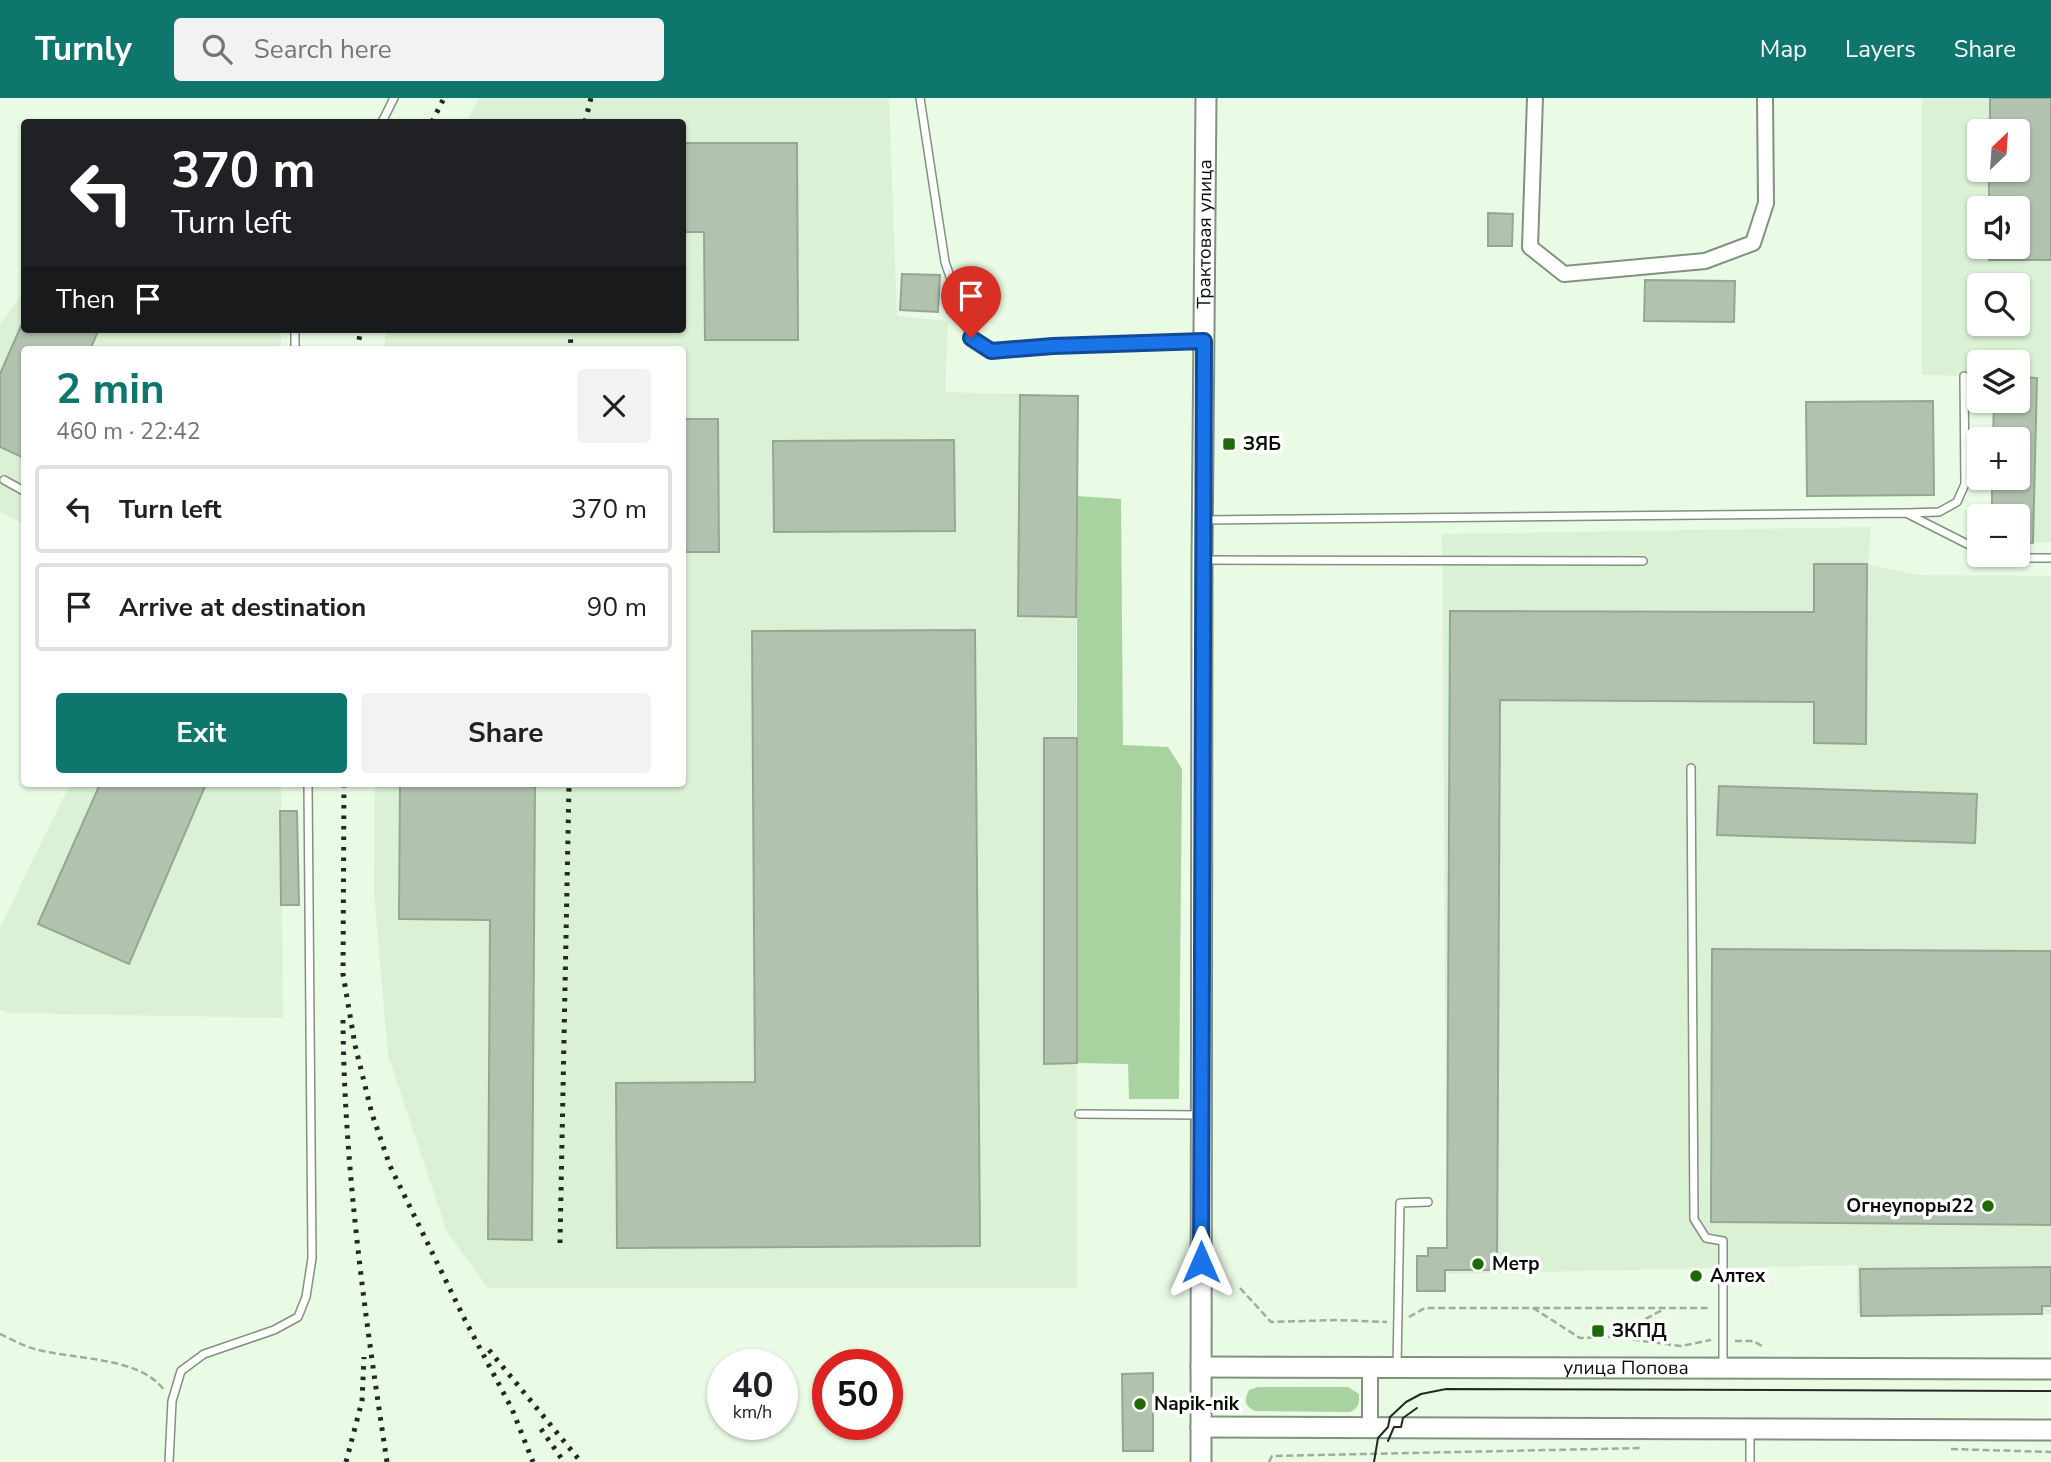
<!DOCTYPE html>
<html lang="en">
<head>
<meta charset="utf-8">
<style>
	:root { --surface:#fff; --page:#f2f2f2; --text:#202124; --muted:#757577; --line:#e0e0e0; --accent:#0f766e }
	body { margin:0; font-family:"Nunito Sans",sans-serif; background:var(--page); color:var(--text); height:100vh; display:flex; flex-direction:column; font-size:26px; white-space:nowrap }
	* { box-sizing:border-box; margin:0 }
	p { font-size:23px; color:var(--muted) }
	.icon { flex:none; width:38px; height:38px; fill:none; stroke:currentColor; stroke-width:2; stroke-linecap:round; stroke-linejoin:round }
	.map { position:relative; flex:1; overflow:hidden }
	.drawer { position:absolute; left:21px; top:248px; width:665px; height:441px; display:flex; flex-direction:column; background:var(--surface); border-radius:7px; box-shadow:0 2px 5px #0004 }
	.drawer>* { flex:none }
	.banner { position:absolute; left:21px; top:21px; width:665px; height:214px; border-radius:7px; box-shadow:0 2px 5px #0004; background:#202124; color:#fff; overflow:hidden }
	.needle { width:46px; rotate:25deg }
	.buttons { position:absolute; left:1967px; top:21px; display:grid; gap:14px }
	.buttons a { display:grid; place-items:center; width:63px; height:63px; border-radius:7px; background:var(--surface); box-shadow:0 2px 5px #0004; font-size:35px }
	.speed { position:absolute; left:707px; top:1251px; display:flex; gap:14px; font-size:35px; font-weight:700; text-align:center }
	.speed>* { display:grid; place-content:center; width:91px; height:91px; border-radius:50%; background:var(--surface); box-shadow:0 2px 5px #0004; line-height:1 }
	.speed small { font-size:18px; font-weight:400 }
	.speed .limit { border:10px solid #d22; background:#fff; color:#111 }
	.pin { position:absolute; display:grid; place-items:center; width:60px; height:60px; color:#fff; margin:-72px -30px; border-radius:50% 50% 50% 0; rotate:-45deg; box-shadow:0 0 7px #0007 }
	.pin .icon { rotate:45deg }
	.me { position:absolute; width:77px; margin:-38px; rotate:0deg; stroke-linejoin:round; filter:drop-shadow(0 0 5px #0008) }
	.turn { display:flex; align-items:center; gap:24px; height:147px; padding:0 35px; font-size:32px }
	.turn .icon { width:91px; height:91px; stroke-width:2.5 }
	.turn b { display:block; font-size:49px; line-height:60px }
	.then { display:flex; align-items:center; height:66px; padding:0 35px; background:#0003; gap:14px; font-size:26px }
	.round { display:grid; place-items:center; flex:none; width:74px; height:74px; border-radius:7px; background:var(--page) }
	.headline { display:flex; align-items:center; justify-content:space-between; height:119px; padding:0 35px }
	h1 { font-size:42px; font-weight:700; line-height:52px; color:var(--accent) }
	.action { display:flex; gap:14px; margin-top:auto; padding:14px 35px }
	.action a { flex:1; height:80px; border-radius:7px; background:var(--accent); color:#fff; font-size:28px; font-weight:700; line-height:80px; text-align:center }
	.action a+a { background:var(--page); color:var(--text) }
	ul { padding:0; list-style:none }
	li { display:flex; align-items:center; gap:21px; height:88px; margin:0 14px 10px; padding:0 21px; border:4px solid var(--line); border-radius:7px }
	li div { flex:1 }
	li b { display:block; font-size:26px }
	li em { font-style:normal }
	header { display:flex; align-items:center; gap:42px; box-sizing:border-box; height:98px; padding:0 35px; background:var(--accent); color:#fff }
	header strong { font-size:33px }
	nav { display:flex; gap:38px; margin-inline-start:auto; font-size:24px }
	.search { width:490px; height:63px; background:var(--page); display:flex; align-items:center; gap:18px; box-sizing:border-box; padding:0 24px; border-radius:7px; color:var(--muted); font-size:26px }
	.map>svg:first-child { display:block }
</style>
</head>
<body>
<header>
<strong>Turnly</strong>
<div class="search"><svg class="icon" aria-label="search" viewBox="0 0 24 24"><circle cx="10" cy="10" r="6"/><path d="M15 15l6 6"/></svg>Search here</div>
<nav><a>Map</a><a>Layers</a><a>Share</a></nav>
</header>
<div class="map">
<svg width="2051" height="1364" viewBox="0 0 2051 1364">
	<rect width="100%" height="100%" fill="#e9fbe5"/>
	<!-- built -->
	<g fill="#daf1d5" fill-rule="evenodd">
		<polygon points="479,0 889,0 897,218 948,223 945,294 1078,298 1076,519 1077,1190 488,1190 447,1134 388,957 374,794 375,686 682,686 682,252 384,252 386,231 682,231 682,24 466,24"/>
		<path d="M1922,0H2051V444L2033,445L2037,280L2018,279V264H1979V278L1922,277ZM1979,33H2018V72H1979ZM1979,110H2018V149H1979ZM1979,187H2018V226H1979Z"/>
		<polygon points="24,193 24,231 281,231 281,252 24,252 24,426 0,414 0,226"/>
		<polygon points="1871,429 1868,466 1916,477 2051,478 2051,1216 1857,1215 1857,1167 1447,1176 1442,436"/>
		<polygon points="70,686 281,686 283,920 10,915 0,912 0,829"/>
	</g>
	<!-- green -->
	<g fill="#a9d2a1">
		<polygon points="1077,398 1121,401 1123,647 1168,649 1182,671 1179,1001 1129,1001 1128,966 1077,965"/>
		<path d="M1258,1289H1348L1359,1296C1359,1305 1359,1310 1350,1314L1255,1313C1244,1308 1244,1302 1249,1292Z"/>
	</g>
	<!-- building -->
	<g fill="#b1c3ae" stroke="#95a692" stroke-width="2">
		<polygon points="1990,0 2051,0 2051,162 1989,162 1989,149 2018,149 2018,110 1989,110 1989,72 2018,72 2018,33 1990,33"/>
		<polygon points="682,45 797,45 798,242 705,242 704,134 682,134"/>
		<polygon points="1488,115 1513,116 1512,148 1488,148"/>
		<polygon points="902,176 940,177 938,214 900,212"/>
		<polygon points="1645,182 1735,183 1734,224 1644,223"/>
		<polygon points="24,221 24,231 99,231 90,252 24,252 24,360 0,349 0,276"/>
		<polygon points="2018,279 2037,280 2033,445 2018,444 2018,418 1992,418 1992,380 2018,380 2018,341 1993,341 1994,303 2018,303"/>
		<polygon points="1020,297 1078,298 1076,519 1018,518"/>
		<polygon points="1933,303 1934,397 1807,398 1806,304"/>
		<polygon points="682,321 718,321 719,454 682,454"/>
		<polygon points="954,342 955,433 774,434 773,343"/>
		<polygon points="1814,466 1867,466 1866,646 1814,645 1814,604 1500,602 1497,1172 1445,1172 1445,1193 1417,1193 1417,1158 1428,1158 1428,1150 1447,1150 1450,513 1814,514"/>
		<polygon points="975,532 980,1148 617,1150 616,985 755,984 752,533"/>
		<polygon points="1044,640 1077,640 1077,965 1044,966"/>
		<polygon points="100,686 206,686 129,866 38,826"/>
		<polygon points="400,686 535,686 532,1142 488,1141 490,822 399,821"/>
		<polygon points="1719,688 1977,696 1975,745 1717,737"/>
		<polygon points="280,713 297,713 299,807 281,807"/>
		<polygon points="1712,851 2051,853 2051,1127 1711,1124"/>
		<polygon points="2051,1169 2051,1208 2042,1208 2042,1216 1861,1218 1860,1171"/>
		<polygon points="1153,1275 1153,1353 1123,1353 1122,1276"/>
	</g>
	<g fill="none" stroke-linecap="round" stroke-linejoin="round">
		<defs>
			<g id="lane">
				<polyline points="920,0 945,164 971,240 991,253 1053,248 1203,243"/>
				<polyline points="382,24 394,0"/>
				<polyline points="295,231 295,252"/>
				<polyline points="4,382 24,393"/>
				<polyline points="1907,415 1939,414 1957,404 1965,386 1964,278"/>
				<polyline points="1204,422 1906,415 1979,452"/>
				<polyline points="1988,457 1994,460 2051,460"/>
				<polyline points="1203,462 1643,463"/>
				<polyline points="1691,670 1694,1121 1706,1140 1723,1143 1723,1267"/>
				<polyline points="1079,1016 1200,1017"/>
				<polyline points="1397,1269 1400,1105 1428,1104"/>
				<polyline points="1750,1331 1750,1364"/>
				<polyline points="169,1364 172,1303 181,1273 204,1256 274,1232 298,1219 306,1199 312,1160 308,686"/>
			</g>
			<g id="street">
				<polyline points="1535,0 1530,149 1564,176 1705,163 1753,145 1766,105 1765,0"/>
				<polyline points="1370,1269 1370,1329"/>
			</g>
			<g id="secondary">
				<path id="s1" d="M1201,1269L2051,1271"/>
				<polyline points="1201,1329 2051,1332"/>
				<path id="s2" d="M1201,1364L1202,462L1206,0"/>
			</g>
		</defs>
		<!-- lane casing -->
		<use href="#lane" stroke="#81927e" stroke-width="10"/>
		<!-- street casing -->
		<use href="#street" stroke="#81927e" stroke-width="18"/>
		<!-- secondary casing -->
		<use href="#secondary" stroke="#81927e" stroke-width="23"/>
		<!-- path -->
		<g stroke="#9fad9c" stroke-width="2.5" stroke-dasharray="7 3.5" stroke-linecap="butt">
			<polyline points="1240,1190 1271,1224 1337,1222 1387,1224"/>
			<polyline points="1533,1210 1580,1240 1612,1239 1664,1211"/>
			<polyline points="1409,1219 1425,1210 1711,1210"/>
			<path d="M0,1236C11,1241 23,1248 35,1251C74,1262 139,1258 164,1292"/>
			<polyline points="1612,1239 1681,1248 1711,1242"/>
			<polyline points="1735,1243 1753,1243 1762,1248"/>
			<polyline points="1951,1351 2051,1354"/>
			<polyline points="1269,1364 1272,1358 1643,1350"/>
		</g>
		<!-- lane -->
		<use href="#lane" stroke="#fff" stroke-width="7"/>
		<!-- street -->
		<use href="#street" stroke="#fff" stroke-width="14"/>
		<!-- secondary -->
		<use href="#secondary" stroke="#fff" stroke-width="19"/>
		<!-- tram -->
		<g stroke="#222921" stroke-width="2">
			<polyline points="1388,1343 1394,1329 1401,1329 1403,1320 1417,1310"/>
			<polyline points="1374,1364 1378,1340 1388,1329 1390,1319 1406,1304 1421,1296 1446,1291 2051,1293"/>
		</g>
		<!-- rail -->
		<g stroke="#222921" stroke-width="5" stroke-dasharray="3.5 7" stroke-linecap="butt">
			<polyline points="432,24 444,0"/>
			<polyline points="585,24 591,0"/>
			<polyline points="570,231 571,252"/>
			<polyline points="357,252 361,231"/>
			<polyline points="344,686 343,876 355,947 372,1016 390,1068 465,1222 512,1311 533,1364"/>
			<path d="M343,922C344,1068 365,1219 387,1364"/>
			<polyline points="560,1145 569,686"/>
			<polyline points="489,1252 581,1364"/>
			<polyline points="541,1331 564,1364"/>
			<polyline points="346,1364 362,1303 364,1259"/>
		</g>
	</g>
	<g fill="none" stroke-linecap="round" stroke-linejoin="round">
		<defs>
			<polyline id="route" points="971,240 991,253 1053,248 1204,243 1201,1164"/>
		</defs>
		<!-- route casing -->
		<use href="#route" stroke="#114b97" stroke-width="18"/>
		<!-- route -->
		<use href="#route" stroke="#1a73e8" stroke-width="12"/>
	</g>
	<!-- markers -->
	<g fill="#1c6906" stroke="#fff" stroke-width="2.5">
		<rect x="1222" y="339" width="14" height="14" rx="3.5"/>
		<circle cx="1988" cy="1108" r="7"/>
		<circle cx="1478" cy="1166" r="7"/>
		<circle cx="1696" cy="1178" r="7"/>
		<rect x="1591" y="1226" width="14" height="14" rx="3.5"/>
		<circle cx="1140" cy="1306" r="7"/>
	</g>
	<g text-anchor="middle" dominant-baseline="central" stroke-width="7" stroke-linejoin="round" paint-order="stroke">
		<!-- street labels -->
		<g font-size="19" fill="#090f08" stroke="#fff">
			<text stroke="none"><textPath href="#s2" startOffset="1228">Трактовая улица</textPath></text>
			<text stroke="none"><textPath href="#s1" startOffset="425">улица Попова</textPath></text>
		</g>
		<!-- poi labels -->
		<g font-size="19" font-weight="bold" fill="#090f08" stroke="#fff" text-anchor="start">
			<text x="1243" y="346">ЗЯБ</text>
			<text x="1974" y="1108" text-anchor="end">Огнеупоры22</text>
			<text x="1492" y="1166">Метр</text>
			<text x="1710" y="1178">Алтех</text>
			<text x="1612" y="1233">ЗКПД</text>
			<text x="1154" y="1306">Napik-nik</text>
		</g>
	</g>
</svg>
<div class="buttons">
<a><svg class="needle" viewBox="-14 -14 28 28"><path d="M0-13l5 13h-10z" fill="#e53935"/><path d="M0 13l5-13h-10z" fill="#757577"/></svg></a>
<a><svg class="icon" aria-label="sound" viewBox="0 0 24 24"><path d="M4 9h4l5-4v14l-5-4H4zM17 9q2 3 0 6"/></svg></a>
<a><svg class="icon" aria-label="search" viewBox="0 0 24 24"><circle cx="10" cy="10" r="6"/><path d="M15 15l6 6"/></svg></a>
<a><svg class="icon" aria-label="layers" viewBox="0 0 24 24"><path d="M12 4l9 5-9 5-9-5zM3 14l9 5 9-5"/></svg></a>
<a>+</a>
<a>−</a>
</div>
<div class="speed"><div>40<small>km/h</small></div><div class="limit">50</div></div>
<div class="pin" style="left:971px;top:240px;background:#d93025"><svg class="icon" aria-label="arrive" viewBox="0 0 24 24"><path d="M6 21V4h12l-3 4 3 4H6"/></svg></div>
<svg class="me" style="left:1201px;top:1164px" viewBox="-20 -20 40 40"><path d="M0-17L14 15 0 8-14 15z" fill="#1a73e8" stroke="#fff" stroke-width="4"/></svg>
<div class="banner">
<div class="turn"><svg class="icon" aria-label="left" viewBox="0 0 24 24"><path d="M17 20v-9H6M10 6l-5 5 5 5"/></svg><div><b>370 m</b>Turn left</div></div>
<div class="then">Then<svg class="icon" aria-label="arrive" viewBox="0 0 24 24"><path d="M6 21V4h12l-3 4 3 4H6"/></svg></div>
</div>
<section class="drawer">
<div class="headline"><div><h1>2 min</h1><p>460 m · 22:42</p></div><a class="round"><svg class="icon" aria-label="close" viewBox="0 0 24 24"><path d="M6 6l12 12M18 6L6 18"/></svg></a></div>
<ul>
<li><svg class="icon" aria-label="left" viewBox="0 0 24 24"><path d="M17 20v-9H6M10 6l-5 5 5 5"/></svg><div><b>Turn left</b></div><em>370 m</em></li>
<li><svg class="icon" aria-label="arrive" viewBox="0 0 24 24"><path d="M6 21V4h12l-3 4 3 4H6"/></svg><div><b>Arrive at destination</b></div><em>90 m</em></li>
</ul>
<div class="action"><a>Exit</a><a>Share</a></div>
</section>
</div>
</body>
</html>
